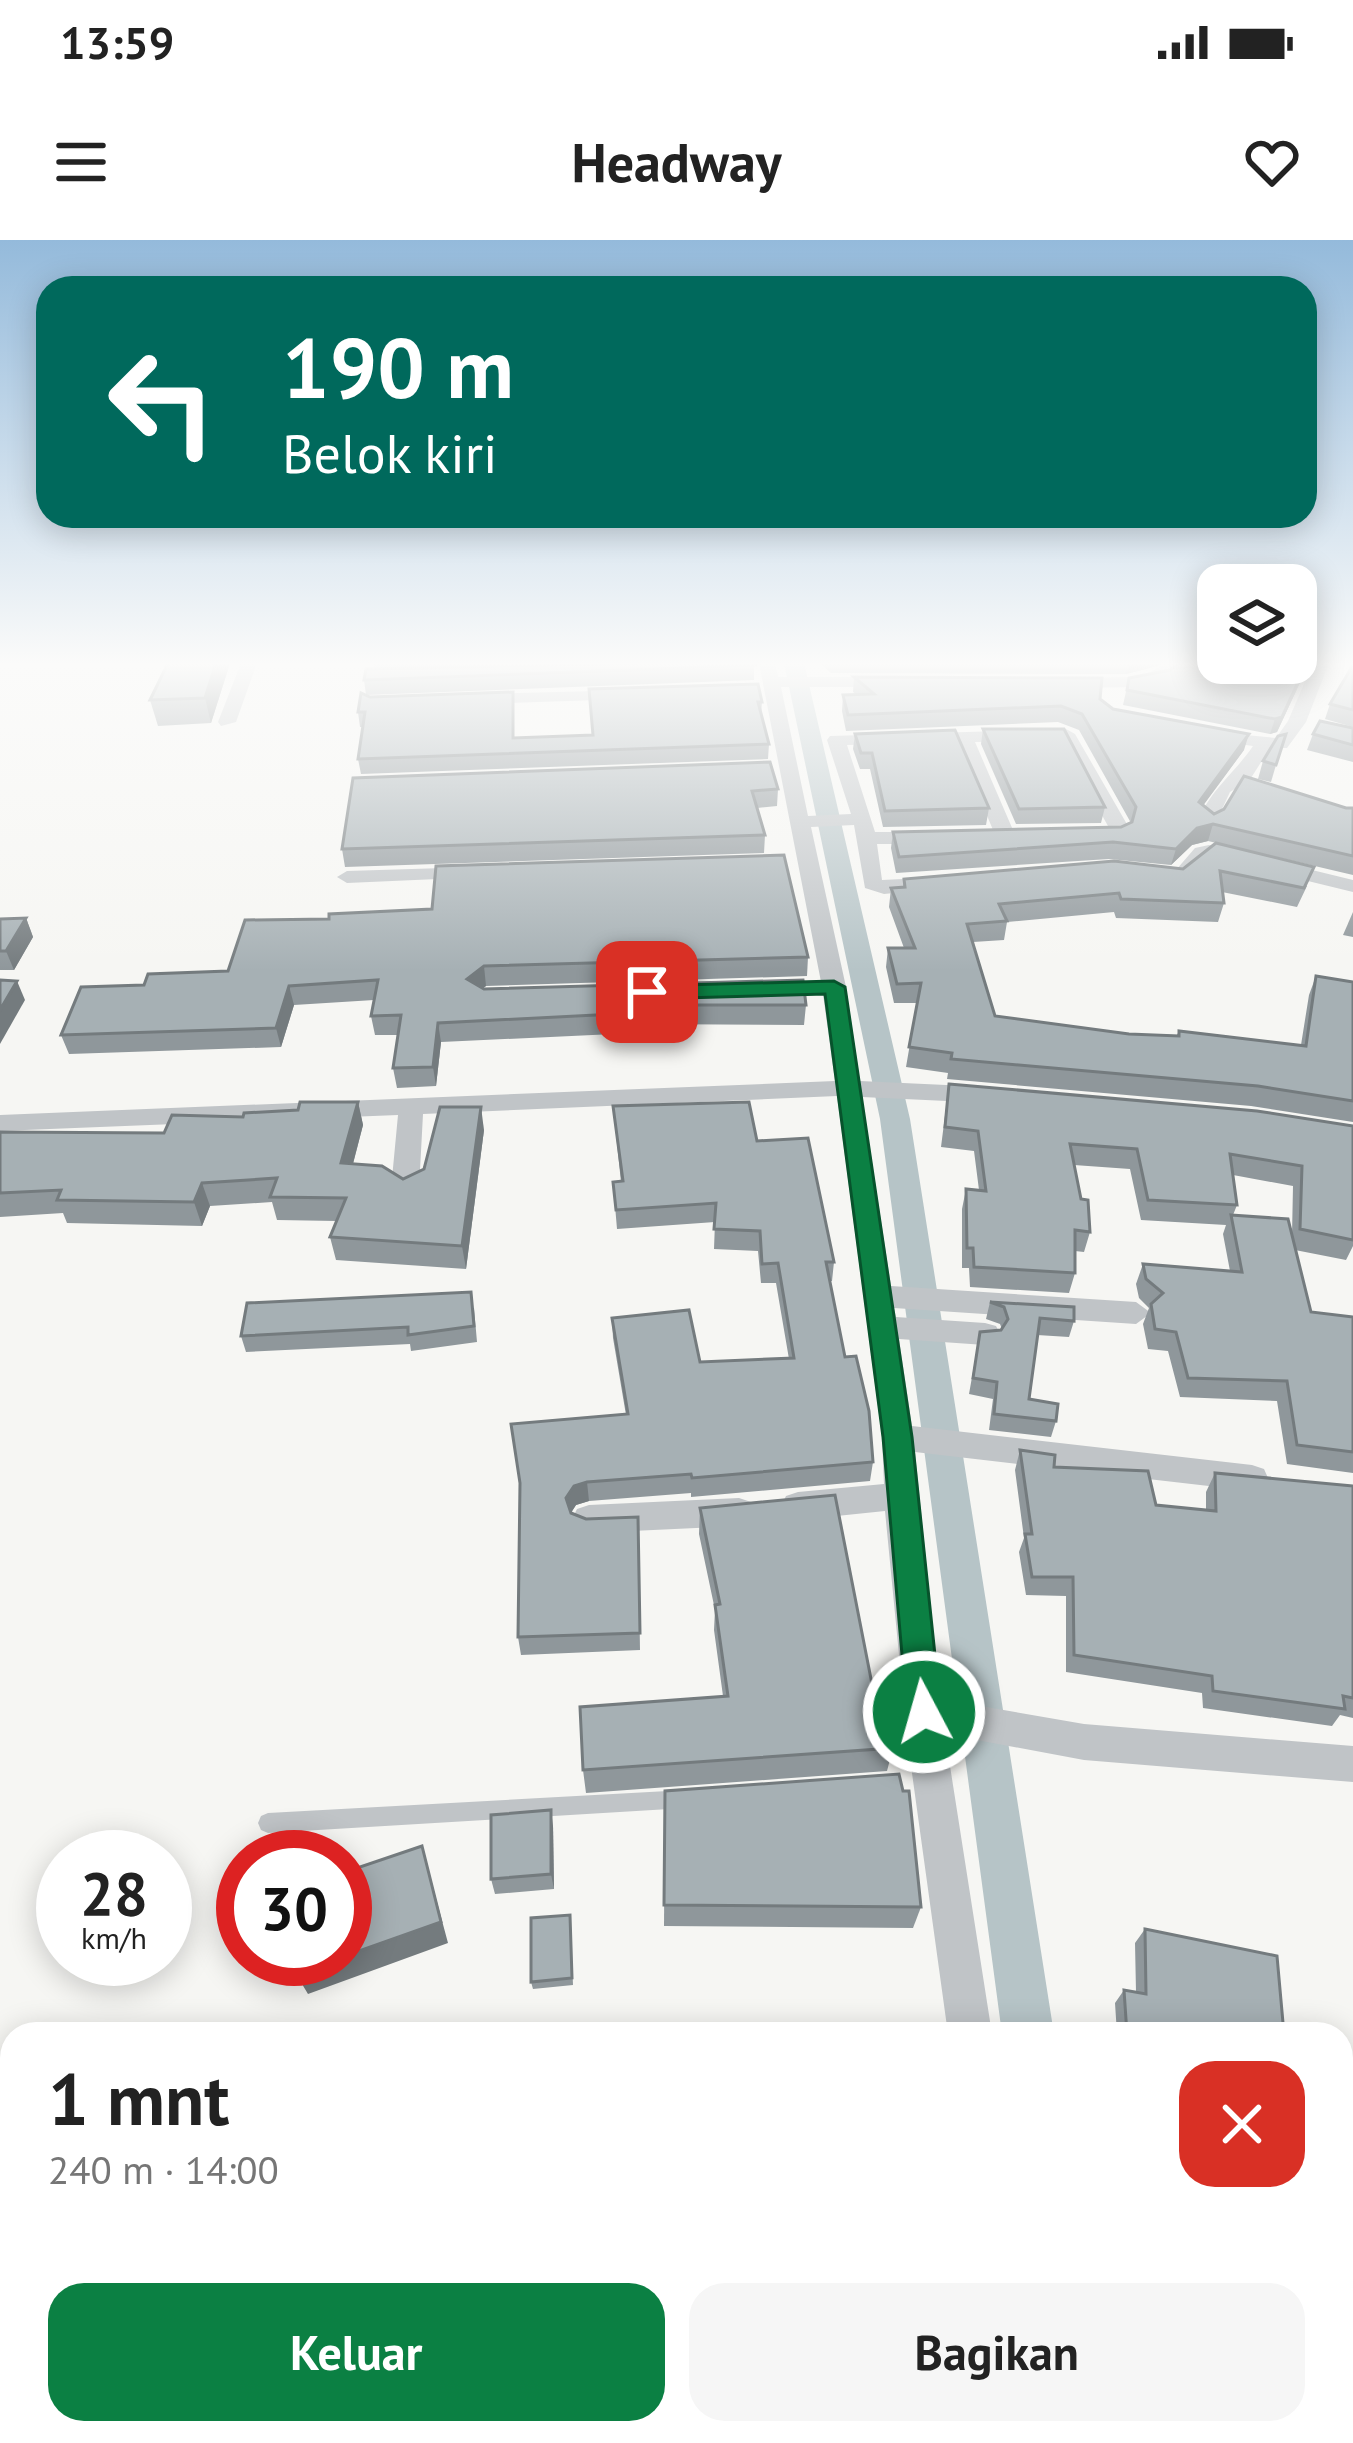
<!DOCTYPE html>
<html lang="id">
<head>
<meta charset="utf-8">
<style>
	:root { --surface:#fff; --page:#f6f6f6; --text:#222; --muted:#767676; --accent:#0b8043 }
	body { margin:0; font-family:"PT Sans",sans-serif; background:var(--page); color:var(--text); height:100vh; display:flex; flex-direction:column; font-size:45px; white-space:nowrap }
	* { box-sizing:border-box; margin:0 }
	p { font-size:39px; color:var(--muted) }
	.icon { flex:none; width:66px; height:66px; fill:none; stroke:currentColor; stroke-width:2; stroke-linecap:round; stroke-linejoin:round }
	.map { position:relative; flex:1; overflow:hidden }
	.sheet { position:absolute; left:0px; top:1782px; width:1353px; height:423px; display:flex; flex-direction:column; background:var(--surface); border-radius:36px 36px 0 0; box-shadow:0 6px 30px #0003 }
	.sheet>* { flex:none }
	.banner { position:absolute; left:36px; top:36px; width:1281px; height:252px; border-radius:36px; box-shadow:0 6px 30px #0003; background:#00695c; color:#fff; overflow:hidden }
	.tools { position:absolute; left:1197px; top:324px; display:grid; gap:24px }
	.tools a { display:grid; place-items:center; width:120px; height:120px; border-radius:24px; background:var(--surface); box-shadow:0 6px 30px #0003; font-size:60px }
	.speed { position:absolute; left:36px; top:1590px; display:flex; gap:24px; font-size:60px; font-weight:700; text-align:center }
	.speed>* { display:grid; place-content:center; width:156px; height:156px; border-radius:50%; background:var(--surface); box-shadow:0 6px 30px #0003; line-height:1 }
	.speed small { font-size:30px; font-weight:400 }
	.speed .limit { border:18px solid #d22; background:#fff; color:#111 }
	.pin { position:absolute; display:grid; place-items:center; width:102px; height:102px; color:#fff; margin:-51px; border-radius:24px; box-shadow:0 6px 18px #0006 }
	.me { position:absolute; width:132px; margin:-66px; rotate:354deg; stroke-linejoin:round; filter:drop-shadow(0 0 9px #0008) }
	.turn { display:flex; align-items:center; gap:42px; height:252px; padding:0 48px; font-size:54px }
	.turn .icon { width:156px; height:156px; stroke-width:2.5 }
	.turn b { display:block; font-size:84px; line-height:102px }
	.round { display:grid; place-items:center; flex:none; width:126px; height:126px; border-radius:36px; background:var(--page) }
	.overview { display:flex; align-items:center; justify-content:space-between; height:204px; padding:0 48px }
	h1 { font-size:72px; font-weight:600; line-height:90px }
	.action { display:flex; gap:24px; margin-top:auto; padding:24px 48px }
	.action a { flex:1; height:138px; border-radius:36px; background:var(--accent); color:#fff; font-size:48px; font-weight:600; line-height:138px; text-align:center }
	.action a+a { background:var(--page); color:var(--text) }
	.status { display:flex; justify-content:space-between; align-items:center; height:84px; padding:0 60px; background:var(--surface); direction:ltr }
	.status svg { height:33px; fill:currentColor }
	header { display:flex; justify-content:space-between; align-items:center; height:156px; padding:0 48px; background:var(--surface); font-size:54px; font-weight:600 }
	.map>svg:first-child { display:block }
</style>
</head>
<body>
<div class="status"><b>13:59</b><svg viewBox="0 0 49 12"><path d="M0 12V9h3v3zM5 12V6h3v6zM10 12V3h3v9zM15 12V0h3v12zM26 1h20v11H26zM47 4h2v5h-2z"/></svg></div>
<header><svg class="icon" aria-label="menu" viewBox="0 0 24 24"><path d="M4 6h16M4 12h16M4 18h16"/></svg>Headway<svg class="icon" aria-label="heart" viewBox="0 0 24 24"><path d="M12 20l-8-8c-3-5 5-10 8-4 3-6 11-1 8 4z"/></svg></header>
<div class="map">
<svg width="1353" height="2203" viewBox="0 0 1353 2203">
	<rect width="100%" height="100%" fill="#f6f6f3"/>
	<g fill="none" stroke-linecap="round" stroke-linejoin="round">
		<!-- canal -->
		<polygon fill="#b6c4c7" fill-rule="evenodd" points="784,423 804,423 910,879 1054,1794 1002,1794 880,879"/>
		<!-- service -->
		<polygon fill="#c0c4c7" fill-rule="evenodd" points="686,1550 693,1552 696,1559 693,1566 686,1568 268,1593 261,1590 258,1583 261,1576 268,1573"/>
		<!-- minor -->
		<g fill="#c0c4c7" fill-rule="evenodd">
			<polygon points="241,423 257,423 236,482 221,486 218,482"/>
			<polygon points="759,423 775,423 778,437 890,437 899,442 890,447 781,447 808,576 851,574 827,500 830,496 1066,489 1075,494 1128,586 1124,597 1078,600 1078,592 1108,586 1060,500 975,502 1016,597 1006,603 996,597 956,502 847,505 875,592 929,592 939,598 929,604 877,604 882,640 945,637 956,643 952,647 884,654 865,648 854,585 811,587 846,747 860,841 989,847 1002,855 989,863 862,857 891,1046 1136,1062 1151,1073 1136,1084 894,1068 896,1077 985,1083 996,1086 1000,1094 996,1102 985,1105 899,1099 912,1186 1252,1225 1264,1229 1268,1238 1264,1247 1252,1251 915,1212 940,1459 1084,1484 1353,1506 1353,1542 1084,1520 945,1494 992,1794 948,1794 907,1497 885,1271 798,1280 786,1276 781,1266 786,1256 798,1252 884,1244 882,1197 837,856 423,874 419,949 405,958 391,949 398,875 0,891 0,875 835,841 822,747"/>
			<polygon points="1166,423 1186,423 1145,447 1064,448 1055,443 1064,438 1141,437"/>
			<path d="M1313,423H1329L1306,482L1287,508H1270L1251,538L1255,543L1353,569V581L1238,547L1230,552L1215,584H1201L1198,580C1213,547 1233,535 1253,506L1203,499V491L1276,498L1288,481Z"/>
			<polygon points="635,450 638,454 629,459 473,464 464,459 473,454"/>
			<polygon points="1209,605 1353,640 1353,652 1209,617 1189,640 1165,642 1155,636 1176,630 1195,608"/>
			<polygon points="476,627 483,629 483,637 347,643 337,637 347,631"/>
			<polygon points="739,1258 751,1262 756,1272 751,1282 739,1286 589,1293 577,1289 572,1279 577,1269 589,1265"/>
			<polygon points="1000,2193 1052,2193 1053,2203 1001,2203"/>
			<polygon points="1065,2193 1147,2193 1151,2203 1070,2203"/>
		</g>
	</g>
	<!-- wall -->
	<g fill="#8f979b" fill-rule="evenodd">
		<polygon points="230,423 211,483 158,486 150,460"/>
		<polygon points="373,423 570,423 374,428"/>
		<polygon points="754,423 754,440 366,455 370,457 513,452 514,498 593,495 762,462 761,476 769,504 768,519 361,534 358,519 363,487 360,487 358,472 366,455 364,440"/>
		<polygon points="820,423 1169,423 1126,434 831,433"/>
		<polygon points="1179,423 1309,423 1277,492 1270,494 1123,465 1129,438 1170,430"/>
		<polygon points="1353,425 1353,487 1325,479 1330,464"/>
		<polygon points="854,437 1100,459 1113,469 1244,510 1203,565 1214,574 1353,568 1353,635 1208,601 1192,605 1171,625 1109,619 896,633 891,608 893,592 1121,587 1131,583 1079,490 1058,482 846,491 842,471 843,455 856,454 853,452"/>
		<polygon points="1353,488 1353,522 1307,510 1313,494"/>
		<polygon points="983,489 1105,567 1101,583 1016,584 981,504"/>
		<polygon points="855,494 989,568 986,585 883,587 870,529 860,529 853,509"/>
		<polygon points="1263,521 1276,525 1271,542 1258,539"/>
		<polygon points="353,538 778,549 777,566 757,568 765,595 764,613 345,627 342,609"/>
		<polygon points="1216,603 1307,646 1297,667 1222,652 1224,663 1218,682 1116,678 1114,672 1007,682 1004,700 973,702 995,776 1129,794 1177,795 1179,791 1301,805 1309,755 1316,736 1353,742 1353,882 1251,866 947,839 948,833 906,827 917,763 894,763 886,727 888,708 904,708 889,667 891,648 903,647 904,639 1183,629"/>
		<polygon points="1353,672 1353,697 1343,695"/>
		<polygon points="26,678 33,697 14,730 0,730 0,679"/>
		<polygon points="808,717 807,736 486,746 482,748 806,765 804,785 635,784 635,793 441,802 436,846 397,848 393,828 398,795 375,795 371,776 374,760 294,765 281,807 69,814 61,795 144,745 148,734"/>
		<path d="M949,844L1353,886V1006L1346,1020L1295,1010L1311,1072L1353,1077V1233L1287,1224L1277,1161L1180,1157L1168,1111L1148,1109L1143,1084L1149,1068L1139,1058L1136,1044L1143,1024L1230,1031L1223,994L1226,985L1141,980L1130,929L1074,925L1081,959L1090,992L1084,1012L1075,1011V1033L1069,1053L970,1047L969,1028H962V969L966,949L979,950L974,911L941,907ZM1233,935L1293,946L1292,995L1233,975L1237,965Z"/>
		<polygon points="358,862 363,885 353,924 403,939 424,929 484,890 466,1029 336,1020 330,997 337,981 277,980 272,962 210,966 202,986 67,983 63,973 0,977 0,892 164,893 243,877"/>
		<polygon points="613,866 757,901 834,1022 832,1041 830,1041 845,1117 873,1222 870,1241 691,1257 691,1253 589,1261 576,1265 571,1273 586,1279 638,1277 640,1410 521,1415 518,1397 520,1245 626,1175 613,1098 612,1078 700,1122 789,1119 776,1043 761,1043 758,1011 714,1009 715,982 617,989 613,942 621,942"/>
		<polygon points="990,1062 1074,1081 1069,1097 1037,1095 1029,1159 1056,1181 1051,1197 989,1190 993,1159 969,1154 980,1092 1002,1089 1000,1084 986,1079"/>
		<polygon points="474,1068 477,1102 411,1111 410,1104 246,1112 241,1096"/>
		<polygon points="1020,1210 1054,1227 1156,1265 1206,1270 1206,1252 1215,1233 1353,1246 1353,1478 1340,1475 1332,1486 1203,1468 1202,1453 1066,1432 1066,1356 1026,1355 1019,1312 1024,1298 1015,1230"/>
		<polygon points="700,1268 872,1444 893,1508 887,1531 586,1553 583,1530 723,1456 714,1390 715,1370 699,1294"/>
		<polygon points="665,1551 921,1667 913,1688 664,1686"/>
		<polygon points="553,1586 554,1649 495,1654 491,1639"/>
		<polygon points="570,1675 573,1745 533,1749 531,1742"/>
		<polygon points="1145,1689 1284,1794 1117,1794 1115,1763 1124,1750 1136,1752 1135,1703"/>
		<polygon points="1341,1826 1353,1828 1353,2195 1341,2192"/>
	</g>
	<!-- shaded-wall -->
	<g fill="#747b7e">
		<polygon points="216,423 230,423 211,483 205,458"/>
		<polygon points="1129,423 1169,423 1126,434"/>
		<polygon points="1307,423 1309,423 1277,492 1270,494 1275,479"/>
		<polygon points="1249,494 1244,510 1194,578 1199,562"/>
		<polygon points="1213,584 1208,601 1192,605 1171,625 1176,609 1197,588"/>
		<polygon points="26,678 33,697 14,730 6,711"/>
		<polygon points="484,726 486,746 470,759 467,739"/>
		<polygon points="17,741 25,760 0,804 0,770"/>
		<polygon points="289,746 294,765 281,807 276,788"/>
		<polygon points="438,783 441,802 436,846 433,827"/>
		<polygon points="358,862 363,885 347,946 341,923"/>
		<polygon points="481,867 484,890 466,1029 462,1006"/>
		<polygon points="202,943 210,966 202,986 194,962"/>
		<polygon points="587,1242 589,1261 576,1265 568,1277 566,1258 574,1246"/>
		<polygon points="551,1570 553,1586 554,1649 551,1634"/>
		<polygon points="422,1606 448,1703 308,1754 296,1734 338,1719 345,1719"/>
	</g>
	<!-- building -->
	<g fill="#a6b0b4" stroke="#747b7e" stroke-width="3">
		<polygon points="168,423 216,423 205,458 150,460"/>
		<polygon points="655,423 754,423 755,425 364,440 366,429"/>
		<polygon points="1179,423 1307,423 1282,477 1275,479 1127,450 1129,438 1170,430"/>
		<polygon points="1353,425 1353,470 1330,464"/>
		<polygon points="854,437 1102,438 1100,459 1113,469 1249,494 1199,562 1214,574 1224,569 1244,536 1346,568 1353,568 1353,616 1213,584 1197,588 1176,609 1113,602 899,617 893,592 1121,587 1132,582 1136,567 1082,474 1061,466 848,475 843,455 874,454"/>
		<polygon points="758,444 762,462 758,462 769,504 358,519 365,472 358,472 361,453 370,457 513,452 513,498 593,495 589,449"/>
		<polygon points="1320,481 1353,488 1353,505 1313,494"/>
		<polygon points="983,489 1064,489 1105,567 1019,569"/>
		<polygon points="955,490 989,568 885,571 872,513 861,513 855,494"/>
		<polygon points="1286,494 1276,525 1263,521 1278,496"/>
		<polygon points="770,522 778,549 752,551 765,595 342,609 353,538"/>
		<polygon points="1216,603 1314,627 1304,648 1220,631 1224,663 1121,659 1119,653 999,664 1007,681 967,684 995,776 1129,794 1179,796 1179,791 1306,806 1316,736 1353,742 1353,861 1258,846 951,819 952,813 909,807 921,743 897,744 888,708 915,708 891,648 905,647 904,639 1114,621 1183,629"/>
		<polygon points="784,615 808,717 484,726 467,739 484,749 803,740 806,765 634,765 635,773 438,783 433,827 393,828 401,775 371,776 378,740 289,746 276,788 61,795 81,747 144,745 148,734 228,731 245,680 329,679 329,674 432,669 436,626"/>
		<polygon points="26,678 6,711 0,711 0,679"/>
		<polygon points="0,740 17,741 0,770"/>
		<polygon points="949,844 1257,871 1353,886 1353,1000 1300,989 1302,926 1230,914 1237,965 1148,960 1137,909 1070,904 1081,959 1088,960 1090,992 1075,990 1075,1033 974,1027 973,1008 967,1008 966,949 986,951 978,891 945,887"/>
		<polygon points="300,862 358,862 341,923 382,926 403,939 424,929 440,867 481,867 462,1006 330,997 346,958 270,957 277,938 202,943 194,962 57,960 61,950 0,953 0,892 164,893 172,875 243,877 244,873 298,870"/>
		<polygon points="749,862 757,901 808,898 834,1022 826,1022 845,1117 856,1116 869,1171 873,1222 692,1238 691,1234 587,1242 574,1246 566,1258 571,1273 586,1279 638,1277 640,1393 518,1397 520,1243 511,1184 628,1174 612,1078 689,1070 700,1122 794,1118 778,1023 762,1024 760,991 714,989 716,963 616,970 613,942 623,941 613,866"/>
		<polygon points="1231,975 1288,979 1311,1072 1353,1077 1353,1212 1297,1205 1287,1141 1188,1138 1176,1092 1155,1089 1151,1064 1163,1053 1146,1039 1143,1024 1242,1032"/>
		<polygon points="471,1052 474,1086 408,1095 408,1087 241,1096 247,1063"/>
		<polygon points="990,1062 1074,1067 1074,1081 1040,1078 1029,1159 1058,1164 1056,1181 994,1174 997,1142 973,1138 980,1092 1001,1090 1008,1079 1004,1067"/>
		<polygon points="1020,1210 1055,1215 1054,1227 1148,1231 1156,1265 1216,1271 1215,1233 1353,1246 1353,1458 1343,1456 1345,1469 1213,1451 1212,1436 1074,1415 1073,1337 1032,1337 1025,1294 1032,1294"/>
		<polygon points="835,1255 872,1444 881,1444 893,1508 583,1530 580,1467 728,1456 715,1365 720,1364 700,1268"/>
		<polygon points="899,1534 903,1551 909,1551 921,1667 664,1665 665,1551"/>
		<polygon points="551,1570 551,1634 491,1639 491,1575"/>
		<polygon points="422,1606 441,1682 345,1716 345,1632"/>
		<polygon points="570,1675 572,1738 531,1742 531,1678"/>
		<polygon points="1145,1689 1277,1716 1284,1794 1127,1794 1124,1750 1146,1754"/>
		<polygon points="293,1719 338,1719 296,1734"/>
		<polygon points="1341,1826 1353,1828 1353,2186 1341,2183 1341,2086 1346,2087 1341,2037"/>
		<polygon points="774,2193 955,2193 957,2203 775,2203"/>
	</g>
	<!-- sky -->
	<linearGradient id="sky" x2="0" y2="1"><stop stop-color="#94badb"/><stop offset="0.58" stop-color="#fbfbfa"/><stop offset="1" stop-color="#fbfbfa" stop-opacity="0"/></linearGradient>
	<rect width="1353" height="731" fill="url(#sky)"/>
	<!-- route -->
	<polygon fill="#0b8043" stroke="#07532c" stroke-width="3" points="834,741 845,747 912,1197 941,1472 936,1483 924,1488 912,1483 907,1472 883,1197 825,754 647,759 637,752 647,746"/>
</svg>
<div class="tools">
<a><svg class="icon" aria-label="layers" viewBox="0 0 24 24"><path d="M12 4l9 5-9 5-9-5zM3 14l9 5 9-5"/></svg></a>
</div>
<div class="speed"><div>28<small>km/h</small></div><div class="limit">30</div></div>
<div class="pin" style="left:647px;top:752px;background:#d93025"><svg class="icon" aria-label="arrive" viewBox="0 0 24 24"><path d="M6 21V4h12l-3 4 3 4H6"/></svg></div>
<svg class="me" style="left:924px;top:1472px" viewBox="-20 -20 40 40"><circle r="17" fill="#0b8043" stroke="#fff" stroke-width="3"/><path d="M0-11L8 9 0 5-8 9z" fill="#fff"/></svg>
<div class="banner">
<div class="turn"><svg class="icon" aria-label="left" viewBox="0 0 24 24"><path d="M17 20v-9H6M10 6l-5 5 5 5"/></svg><div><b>190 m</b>Belok kiri</div></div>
</div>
<section class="sheet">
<div class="overview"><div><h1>1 mnt</h1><p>240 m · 14:00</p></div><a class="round" style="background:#d93025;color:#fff"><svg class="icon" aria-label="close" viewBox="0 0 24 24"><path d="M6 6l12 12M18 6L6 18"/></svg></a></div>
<div class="action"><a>Keluar</a><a>Bagikan</a></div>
</section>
</div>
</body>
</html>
